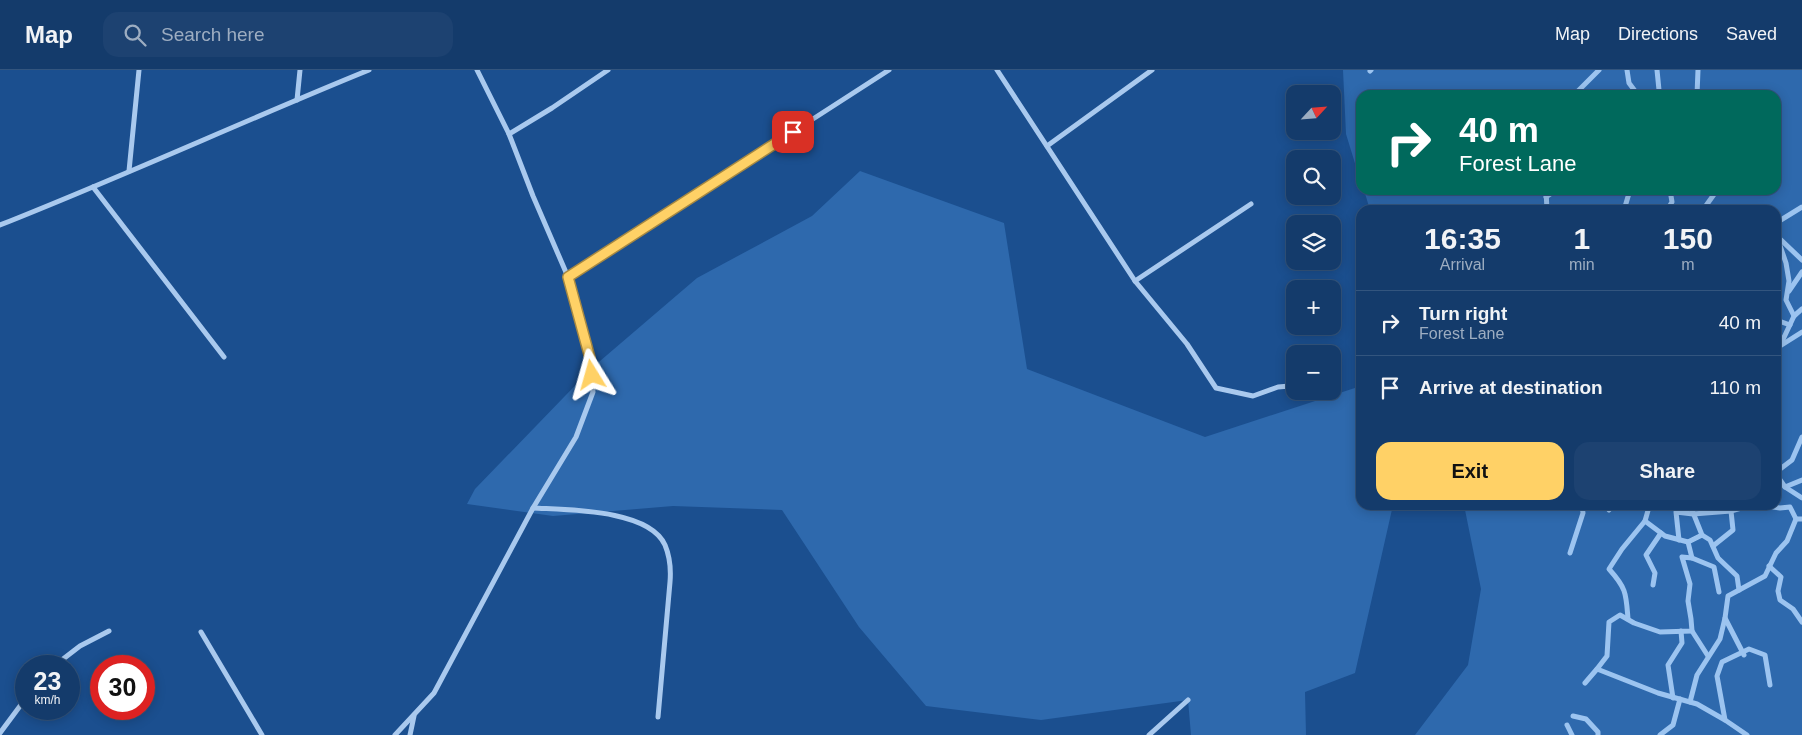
<!DOCTYPE html>
<html lang="en">
<head>
<meta charset="utf-8">
<style>
	:root { --surface:#143b6b; --page:#1d4271; --text:#f1f3f6; --muted:#9dadc1; --line:#33557e; --accent:#ffd166 }
	body { margin:0; font-family:Helvetica,sans-serif; background:var(--page); color:var(--text); height:100vh; display:flex; flex-direction:column; font-size:19px; white-space:nowrap }
	* { box-sizing:border-box; margin:0 }
	p { font-size:16px; color:var(--muted) }
	.icon { flex:none; width:28px; height:28px; fill:none; stroke:currentColor; stroke-width:2; stroke-linecap:round; stroke-linejoin:round }
	.map { position:relative; flex:1; overflow:hidden }
	.side { position:absolute; left:1356px; top:135px; width:425px; height:305px; display:flex; flex-direction:column; background:var(--surface); border-radius:15px; box-shadow:0 2px 12px #0003,0 0 0 1px var(--line) }
	.side>* { flex:none }
	.top-card { position:absolute; left:1356px; top:20px; width:425px; height:105px; border-radius:15px; box-shadow:0 2px 12px #0003,0 0 0 1px var(--line); background:#00695c; color:#fff; overflow:hidden }
	.needle { width:32px; rotate:64deg }
	.tools { position:absolute; left:1286px; top:15px; display:grid; gap:10px }
	.tools a { display:grid; place-items:center; width:55px; height:55px; border-radius:10px; background:var(--surface); box-shadow:0 2px 12px #0003,0 0 0 1px var(--line); font-size:25px }
	.speed { position:absolute; left:15px; top:585px; display:flex; gap:10px; font-size:25px; font-weight:700; text-align:center }
	.speed>* { display:grid; place-content:center; width:65px; height:65px; border-radius:50%; background:var(--surface); box-shadow:0 2px 12px #0003,0 0 0 1px var(--line); line-height:1 }
	.speed small { font-size:12px; font-weight:400 }
	.speed .limit { border:8px solid #d22; background:#fff; color:#111 }
	.pin { position:absolute; display:grid; place-items:center; width:42px; height:42px; color:#fff; margin:-21px; border-radius:10px; box-shadow:0 2px 8px #0006 }
	.me { position:absolute; width:55px; margin:-28px; rotate:352deg; stroke-linejoin:round; filter:drop-shadow(0 0 4px #0008) }
	.turn { display:flex; align-items:center; gap:18px; height:105px; padding:0 20px; font-size:22px }
	.turn .icon { width:65px; height:65px; stroke-width:2.5 }
	.turn b { display:block; font-size:35px; line-height:42px }
	.eta { display:flex; justify-content:space-evenly; align-items:center; height:85px; text-align:center }
	.eta b { font-size:30px; font-weight:700; line-height:35px }
	.action { display:flex; gap:10px; margin-top:auto; padding:10px 20px }
	.action a { flex:1; height:58px; border-radius:15px; background:var(--accent); color:#111; font-size:20px; font-weight:700; line-height:58px; text-align:center }
	.action a+a { background:var(--page); color:var(--text) }
	ul { padding:0; list-style:none }
	li { display:flex; align-items:center; gap:15px; height:65px; padding:0 20px; border-top:1px solid var(--line) }
	li div { flex:1 }
	li b { display:block; font-size:19px }
	li em { font-style:normal }
	header { display:flex; align-items:center; gap:30px; box-sizing:border-box; height:70px; padding:0 25px; background:var(--surface); border-bottom:1px solid var(--line) }
	header strong { font-size:24px }
	nav { display:flex; gap:28px; margin-inline-start:auto; font-size:18px }
	.search { width:350px; height:45px; background:var(--page); display:flex; align-items:center; gap:12px; box-sizing:border-box; padding:0 18px; border-radius:15px; color:var(--muted); font-size:19px }
	.map>svg:first-child { display:block }
</style>
</head>
<body>
<header>
<strong>Map</strong>
<div class="search"><svg class="icon" aria-label="search" viewBox="0 0 24 24"><circle cx="10" cy="10" r="6"/><path d="M15 15l6 6"/></svg>Search here</div>
<nav><a>Map</a><a>Directions</a><a>Saved</a></nav>
</header>
<div class="map">
<svg width="1802" height="665" viewBox="0 0 1802 665">
	<rect width="100%" height="100%" fill="#1b4f8f"/>
	<!-- green -->
	<g fill="#2e69ad">
		<polygon points="1343,0 1802,0 1802,665 1415,665 1468,595 1481,519 1464,435 1776,435 1776,140 1370,140 1364,120 1776,120 1776,25 1361,25 1361,113 1346,64"/>
		<polygon points="860,101 1004,153 1027,299 1205,367 1361,316 1361,435 1393,435 1355,603 1305,622 1306,665 1191,665 1188,630 1041,650 926,636 859,557 782,440 673,436 553,446 467,434 475,419 593,297 697,208 812,146"/>
	</g>
	<g fill="none" stroke-linecap="round" stroke-linejoin="round">
		<!-- stream -->
		<g stroke="#9cc4f0" stroke-width="5">
			<polyline points="1627,0 1629,13 1638,25"/>
			<polyline points="1370,1 1371,0"/>
			<polyline points="1574,25 1599,0"/>
			<polyline points="1655,25 1659,20 1657,0"/>
			<polyline points="1697,25 1698,0"/>
			<polyline points="1546,120 1547,140"/>
			<polyline points="1546,127 1556,120"/>
			<polyline points="1624,140 1630,120"/>
			<polyline points="1667,140 1672,132 1670,120"/>
			<polyline points="1708,140 1705,137 1715,123 1713,120"/>
			<polyline points="1776,153 1802,137"/>
			<polyline points="1776,164 1786,193 1789,211 1786,230 1794,246 1780,276"/>
			<polyline points="1779,168 1802,190"/>
			<polyline points="1789,221 1802,202"/>
			<polyline points="1794,246 1802,239"/>
			<polyline points="1776,250 1790,255"/>
			<polyline points="1776,281 1780,276 1802,262"/>
			<polyline points="1776,402 1792,390 1802,367"/>
			<polyline points="1776,404 1785,417 1802,428"/>
			<polyline points="1785,417 1802,410"/>
			<polyline points="1641,435 1649,437 1645,451"/>
			<polyline points="1690,435 1702,465 1688,472 1692,488 1714,497 1719,522"/>
			<polyline points="1759,435 1780,438 1790,437 1796,449"/>
			<polyline points="1609,440 1613,435"/>
			<polyline points="1702,465 1710,470 1718,488 1737,506 1739,520"/>
			<polyline points="1679,470 1676,442 1693,444 1731,441"/>
			<polyline points="1713,476 1733,460 1731,441 1752,435"/>
			<polyline points="1570,483 1583,443 1582,435"/>
			<polyline points="1769,496 1781,507 1778,521 1780,530 1793,539 1802,552"/>
			<polyline points="1653,515 1655,503 1646,485 1661,463"/>
			<path d="M1628,549C1626,524 1627,519 1609,499L1622,479L1645,451L1665,466L1688,472"/>
			<polyline points="1692,561 1708,586"/>
			<polyline points="1744,585 1725,548 1728,526 1765,506 1776,483 1787,471 1796,449 1802,449"/>
			<polyline points="1597,599 1607,586 1609,552 1620,545 1634,553 1660,562 1692,561 1691,549 1688,531 1690,514 1682,487 1692,488"/>
			<polyline points="1585,613 1597,599 1658,623 1697,634 1725,650 1747,665"/>
			<polyline points="1673,628 1668,595 1682,573 1681,561"/>
			<polyline points="1690,632 1697,605 1720,569 1725,548"/>
			<polyline points="1573,646 1586,649 1598,662 1598,665"/>
			<polyline points="1725,650 1717,606 1722,592 1749,579 1765,585 1770,615"/>
			<polyline points="1567,655 1572,665"/>
			<polyline points="1660,665 1673,655 1680,629"/>
		</g>
		<!-- street -->
		<g stroke="#a9c9ee" stroke-width="5">
			<polyline points="997,0 1135,211 1187,274 1216,318 1253,326 1278,317 1290,316 1295,314"/>
			<polyline points="297,30 300,0"/>
			<polyline points="509,64 552,38 608,0"/>
			<polyline points="1047,76 1152,0"/>
			<polyline points="129,101 139,0"/>
			<polyline points="93,117 224,287"/>
			<path d="M0,155C124,106 246,50 369,0"/>
			<polyline points="568,207 889,0"/>
			<polyline points="1135,211 1251,134"/>
			<path d="M533,438C567,440 649,439 665,475C670,487 671,500 670,512L658,647"/>
			<polyline points="201,562 262,665"/>
			<polyline points="54,596 80,576 109,561"/>
			<polyline points="0,663 26,628"/>
			<polyline points="395,665 434,623 533,438 576,367 593,322 590,289 568,207 533,126 509,64 477,0"/>
			<polyline points="410,665 414,646"/>
			<polyline points="1149,665 1188,630"/>
		</g>
	</g>
	<g fill="none" stroke-linecap="round" stroke-linejoin="round">
		<defs>
			<polyline id="route" points="592,305 590,288 568,207 793,62"/>
		</defs>
		<!-- route casing -->
		<use href="#route" stroke="#a68842" stroke-width="12"/>
		<!-- route -->
		<use href="#route" stroke="#ffd166" stroke-width="9"/>
	</g>
</svg>
<div class="tools">
<a><svg class="needle" viewBox="-14 -14 28 28"><path d="M0-13l5 13h-10z" fill="#e53935"/><path d="M0 13l5-13h-10z" fill="#9dadc1"/></svg></a>
<a><svg class="icon" aria-label="search" viewBox="0 0 24 24"><circle cx="10" cy="10" r="6"/><path d="M15 15l6 6"/></svg></a>
<a><svg class="icon" aria-label="layers" viewBox="0 0 24 24"><path d="M12 4l9 5-9 5-9-5zM3 14l9 5 9-5"/></svg></a>
<a>+</a>
<a>−</a>
</div>
<div class="speed"><div>23<small>km/h</small></div><div class="limit">30</div></div>
<div class="pin" style="left:793px;top:62px;background:#d93025"><svg class="icon" aria-label="arrive" viewBox="0 0 24 24"><path d="M6 21V4h12l-3 4 3 4H6"/></svg></div>
<svg class="me" style="left:592px;top:305px" viewBox="-20 -20 40 40"><path d="M0-17L14 15 0 8-14 15z" fill="#ffd166" stroke="#fff" stroke-width="4"/></svg>
<div class="top-card">
<div class="turn"><svg class="icon" aria-label="right" viewBox="0 0 24 24"><path d="M7 20v-9h11M14 6l5 5-5 5"/></svg><div><b>40 m</b>Forest Lane</div></div>
</div>
<section class="side">
<div class="eta">
<div><b>16:35</b><p>Arrival</p></div>
<div><b>1</b><p>min</p></div>
<div><b>150</b><p>m</p></div>
</div>
<ul>
<li><svg class="icon" aria-label="right" viewBox="0 0 24 24"><path d="M7 20v-9h11M14 6l5 5-5 5"/></svg><div><b>Turn right</b><p>Forest Lane</p></div><em>40 m</em></li>
<li><svg class="icon" aria-label="arrive" viewBox="0 0 24 24"><path d="M6 21V4h12l-3 4 3 4H6"/></svg><div><b>Arrive at destination</b></div><em>110 m</em></li>
</ul>
<div class="action"><a>Exit</a><a>Share</a></div>
</section>
</div>
</body>
</html>
